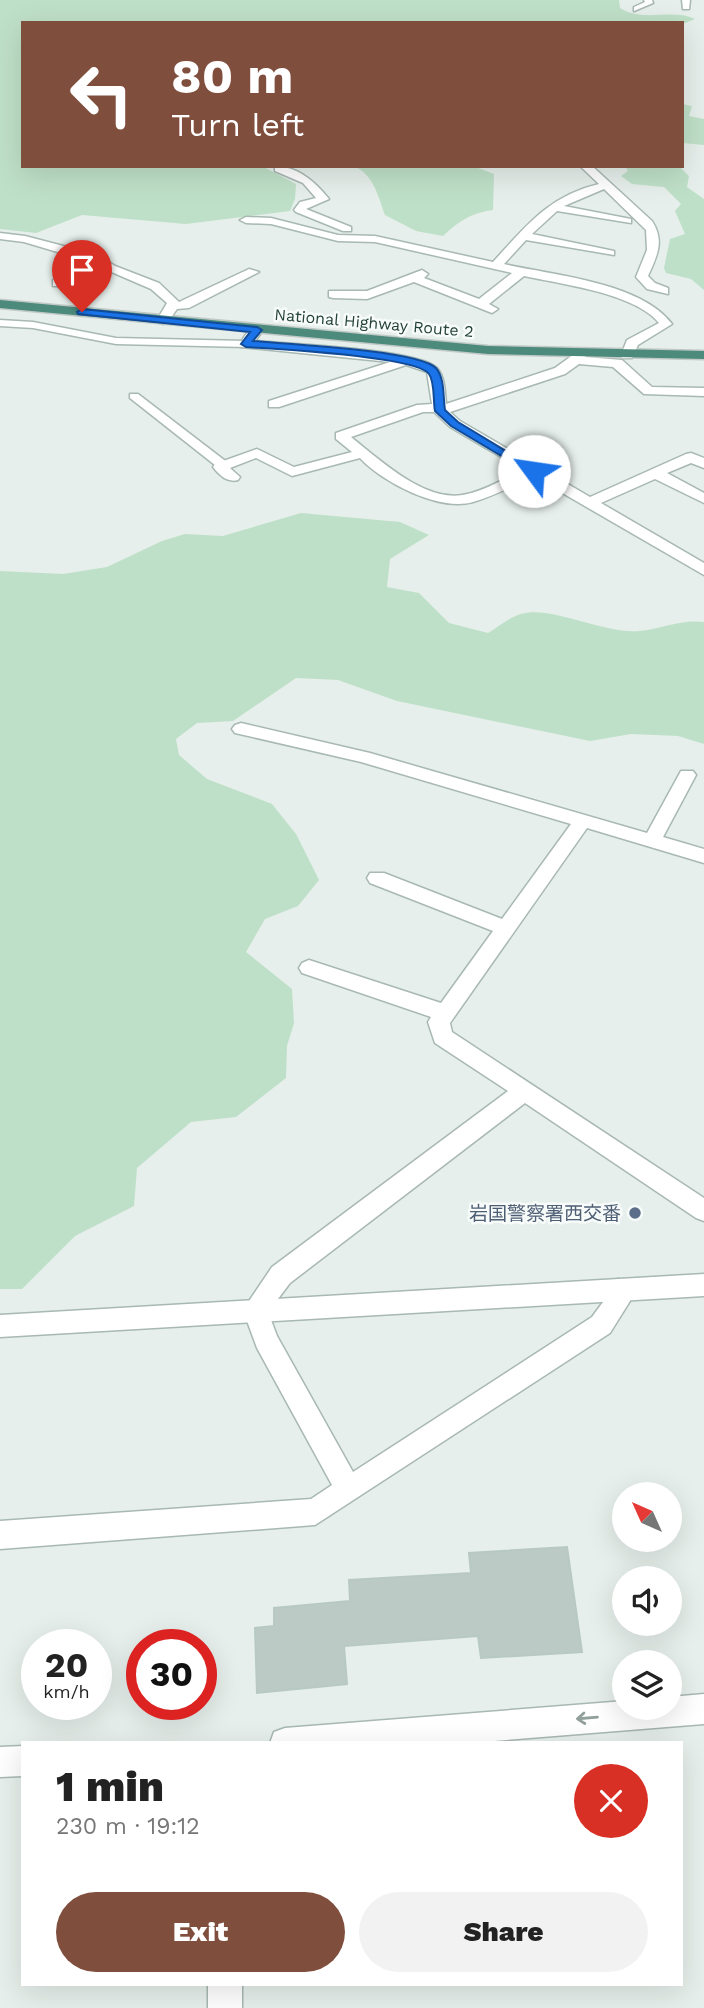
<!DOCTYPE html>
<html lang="en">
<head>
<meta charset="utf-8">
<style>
	:root { --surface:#fff; --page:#f2f2f2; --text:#222; --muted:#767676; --accent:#804e3d }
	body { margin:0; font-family:"Work Sans","Noto Sans JP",sans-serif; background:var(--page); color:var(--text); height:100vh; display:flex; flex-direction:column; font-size:26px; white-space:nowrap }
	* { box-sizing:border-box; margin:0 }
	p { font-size:23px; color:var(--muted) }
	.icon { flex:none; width:38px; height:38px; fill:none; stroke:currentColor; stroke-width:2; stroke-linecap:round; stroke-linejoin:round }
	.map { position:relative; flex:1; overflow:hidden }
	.drawer { position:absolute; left:21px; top:1741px; width:662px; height:245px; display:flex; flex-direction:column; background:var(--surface); border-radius:0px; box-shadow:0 7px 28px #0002 }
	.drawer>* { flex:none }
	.guide { position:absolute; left:21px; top:21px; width:663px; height:147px; border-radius:0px; box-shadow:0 7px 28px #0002; background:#804e3d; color:#fff; overflow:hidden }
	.needle { width:46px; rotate:315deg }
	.controls { position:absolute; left:612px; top:1482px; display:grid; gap:14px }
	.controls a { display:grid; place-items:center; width:70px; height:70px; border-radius:50%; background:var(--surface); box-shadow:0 7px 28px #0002; font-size:35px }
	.speed { position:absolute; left:21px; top:1629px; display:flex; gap:14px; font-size:35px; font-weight:700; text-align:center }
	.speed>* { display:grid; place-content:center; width:91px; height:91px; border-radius:50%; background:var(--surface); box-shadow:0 7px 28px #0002; line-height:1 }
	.speed small { font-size:18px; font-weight:400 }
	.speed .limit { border:10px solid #d22; background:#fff; color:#111 }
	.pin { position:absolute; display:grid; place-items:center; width:60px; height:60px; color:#fff; margin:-72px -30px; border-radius:50% 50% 50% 0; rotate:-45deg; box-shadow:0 0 7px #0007 }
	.pin .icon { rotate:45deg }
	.me { position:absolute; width:77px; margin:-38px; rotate:301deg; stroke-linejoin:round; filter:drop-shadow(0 0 5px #0008) }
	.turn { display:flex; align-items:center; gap:24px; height:147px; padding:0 35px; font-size:32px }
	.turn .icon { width:91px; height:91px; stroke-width:2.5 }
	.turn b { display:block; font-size:49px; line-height:60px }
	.round { display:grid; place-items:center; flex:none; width:74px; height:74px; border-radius:37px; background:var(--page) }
	.summary { display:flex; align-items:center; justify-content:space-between; height:119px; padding:0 35px }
	h1 { font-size:42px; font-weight:800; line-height:52px }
	.action { display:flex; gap:14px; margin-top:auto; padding:14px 35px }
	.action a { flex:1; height:80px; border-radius:42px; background:var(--accent); color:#fff; font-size:28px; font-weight:800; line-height:80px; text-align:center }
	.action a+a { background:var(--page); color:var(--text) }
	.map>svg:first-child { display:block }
</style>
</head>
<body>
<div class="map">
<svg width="704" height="2008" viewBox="0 0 704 2008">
	<rect width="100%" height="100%" fill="#e6efeb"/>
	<!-- green -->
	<g fill="#bfe0c8">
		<path d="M0,0H619L620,8C644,23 671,8 695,19L683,24L23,23V166H262L296,184L295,199L290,211L186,224L82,215L36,233L0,229Z"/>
		<polygon points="682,104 692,106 689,116 704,119 704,145 683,143"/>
		<path d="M352,166H473L494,174L493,210C471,213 459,221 443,236L416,231L385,215C378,196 373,172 352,166Z"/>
		<polygon points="625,166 679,166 689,176 687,187 704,199 704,290 691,279 666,273 664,268 670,239 685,234 675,211 681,204 664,187 632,184 621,176 628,171"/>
		<path d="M301,513L400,522L429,535L390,559L387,587L419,593L449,623L488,633C498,627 510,617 521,614C551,605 603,634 639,631C662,629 681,619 704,622V744L678,736L631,734L590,741L397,701L338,680L296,678L233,721L197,723L176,739L179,755L207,779L272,804L296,834L319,880L298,906L265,919L246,952L292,989L294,1023L287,1046L286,1078L236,1117L191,1122L137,1168L134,1206L75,1236L22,1289H0V571L63,574L107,567L162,541L185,534L223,536Z"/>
	</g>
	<!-- building -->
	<polygon fill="#bbcac4" stroke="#b8c9c2" stroke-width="2" points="567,1547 582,1652 481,1658 478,1636 344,1646 347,1684 257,1693 255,1628 274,1626 274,1608 350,1601 349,1580 471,1573 469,1553"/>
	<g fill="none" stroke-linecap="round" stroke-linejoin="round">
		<defs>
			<g id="service">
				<polygon points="644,0 652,0 653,3 634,11 634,7 645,2"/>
				<polygon points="682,0 690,0 689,9 683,9"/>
				<polygon points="0,320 33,322 116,338 246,341 251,344 246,347 116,344 33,328 0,326"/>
				<polygon points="130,394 138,394 228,463 228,469 220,469 130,398"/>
			</g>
			<g id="minor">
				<path d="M580,166H592L652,221C665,241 657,256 648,276L655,283L668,288V294L647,289L636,277L647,250L646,230L604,189L564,206L631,219V223L557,211L532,234L614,251V255L526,240L504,264C552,275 641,282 672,324L638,345L632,358H622L621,355L627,340L659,323C635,293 560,284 524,276L489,304L498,309L492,313L414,282L367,299L333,298L329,297V291H367L422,270L428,274L424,278L479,299L512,273L375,242L338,241L271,224L246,223L240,220L246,217L271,218L338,235L375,236L493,262C527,225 549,196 599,184Z"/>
				<path d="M275,167C297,165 316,183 329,199L306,209L351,227V231H343L296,212L294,210L300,202L316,198L303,183L275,171Z"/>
				<polygon points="0,233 25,236 98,255 115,266 159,283 179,302 249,269 259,272 189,308 177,309 167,323 163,324 157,320 167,303 151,289 100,267 61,286 53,286 53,280 91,262 24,242 0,239"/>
				<path d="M257,326L263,330L255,341C286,344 419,349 437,368C445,377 445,393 446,404L555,368L581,349L587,353L585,357L622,360L652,387L704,388V396L644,394L613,367L579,364L565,374L450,412L460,421L590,497L686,454L691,453L704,458V468L691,463L667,473L704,493V503L655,479L601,503L704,563V575L533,476C514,485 494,496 473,502C440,512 382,482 360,458L292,476L256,458L230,468L240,477L238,480C228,483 219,475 213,467L215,464L257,449L294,467L352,452L336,439V433L417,405L432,404L427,372L406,365L279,407H269V401L390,362L241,347C239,341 250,328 257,326ZM423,412H434L450,427L523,470C505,478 486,490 467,494C427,505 379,459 351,437Z"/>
				<polygon points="241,723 370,753 647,833 681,771 693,771 696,775 663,837 704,849 704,863 587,828 450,1023 452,1032 704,1198 704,1221 696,1218 525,1103 290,1283 268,1312 277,1336 353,1472 592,1317 606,1298 609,1282 618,1279 627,1282 630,1301 610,1333 315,1525 0,1549 0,1521 311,1499 332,1485 257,1348 243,1310 272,1267 508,1091 435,1043 428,1022 431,1017 302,973 299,968 302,963 309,960 441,1003 493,931 370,883 367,878 370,873 384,873 502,919 571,824 361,762 235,733 232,729 235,725"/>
				<polygon points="704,1694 704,1724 469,1743 270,1743 274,1732 285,1728 625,1701 625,1708 670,1708 670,1697"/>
				<polygon points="23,1746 23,1776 0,1777 0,1747"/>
				<rect x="208" y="1984" width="34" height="24"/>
			</g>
			<polygon id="tertiary" points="704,1274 704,1296 0,1337 0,1315"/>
			<polygon id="trunk" points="0,300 488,346 704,351 704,359 488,354 0,308"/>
		</defs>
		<!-- service casing -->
		<use href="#service" stroke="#a8b8b2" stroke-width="3"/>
		<!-- minor casing -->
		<use href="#minor" stroke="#a8b8b2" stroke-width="3"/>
		<!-- tertiary casing -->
		<use href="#tertiary" stroke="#a8b8b2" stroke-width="3"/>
		<!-- trunk casing -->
		<use href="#trunk" stroke="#c2cac8" stroke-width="3"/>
		<!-- service -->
		<use href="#service" fill="#fff" fill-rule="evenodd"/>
		<!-- minor -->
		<use href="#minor" fill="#fff" fill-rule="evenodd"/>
		<!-- tertiary -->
		<use href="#tertiary" fill="#fff" fill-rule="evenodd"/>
		<!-- trunk -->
		<use href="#trunk" fill="#4c8a7c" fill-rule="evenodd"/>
	</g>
	<!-- one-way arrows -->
	<defs><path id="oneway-shaft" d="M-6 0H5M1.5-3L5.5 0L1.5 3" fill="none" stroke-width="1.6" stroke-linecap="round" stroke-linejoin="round" transform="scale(1.75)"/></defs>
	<use stroke="#92a09c" href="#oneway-shaft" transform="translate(587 1718) rotate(175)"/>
	<!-- route -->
	<path fill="#1a73e8" stroke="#114b97" stroke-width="2" d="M82,309L257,327L262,330L253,341C284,344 418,350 436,368C445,378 443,398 445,410L458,422L539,471L530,473L451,426L435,411C433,401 435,382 429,374C417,356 274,349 246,347L241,344L250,332L78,314L77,312Z"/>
	<!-- markers -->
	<circle fill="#5c6f8a" stroke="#f7fbf9" stroke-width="2.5" cx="635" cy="1213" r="7"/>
	<g text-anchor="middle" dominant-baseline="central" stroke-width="5" stroke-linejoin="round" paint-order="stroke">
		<!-- far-street labels -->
		<g font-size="16" fill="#24423a" stroke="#f7fbf9">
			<text transform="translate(374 323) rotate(5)">National Highway Route 2</text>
		</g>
		<!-- service labels -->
		<g font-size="19" fill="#4e5e75" stroke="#f7fbf9" text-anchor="end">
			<text x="621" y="1213">岩国警察署西交番</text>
		</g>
	</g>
</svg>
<div class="controls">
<a><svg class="needle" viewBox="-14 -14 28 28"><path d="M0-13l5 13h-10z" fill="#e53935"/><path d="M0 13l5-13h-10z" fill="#767676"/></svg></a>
<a><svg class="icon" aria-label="sound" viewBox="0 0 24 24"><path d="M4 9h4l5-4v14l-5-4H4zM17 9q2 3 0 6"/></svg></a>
<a><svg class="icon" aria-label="layers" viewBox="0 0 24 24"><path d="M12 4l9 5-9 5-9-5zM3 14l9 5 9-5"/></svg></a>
</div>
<div class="speed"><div>20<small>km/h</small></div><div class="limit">30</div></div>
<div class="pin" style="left:82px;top:312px;background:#d93025"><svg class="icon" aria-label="arrive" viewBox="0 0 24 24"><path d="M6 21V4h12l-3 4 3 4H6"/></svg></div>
<svg class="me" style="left:534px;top:471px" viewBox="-20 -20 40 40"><circle r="19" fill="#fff"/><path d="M0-13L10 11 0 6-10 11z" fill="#1a73e8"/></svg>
<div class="guide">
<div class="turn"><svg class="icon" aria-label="left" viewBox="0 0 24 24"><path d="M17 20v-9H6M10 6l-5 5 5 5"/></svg><div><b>80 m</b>Turn left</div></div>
</div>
<section class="drawer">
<div class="summary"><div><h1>1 min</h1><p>230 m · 19:12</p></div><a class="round" style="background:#d93025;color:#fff"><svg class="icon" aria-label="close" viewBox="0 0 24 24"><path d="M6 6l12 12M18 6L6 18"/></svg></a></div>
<div class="action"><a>Exit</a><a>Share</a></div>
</section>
</div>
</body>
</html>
